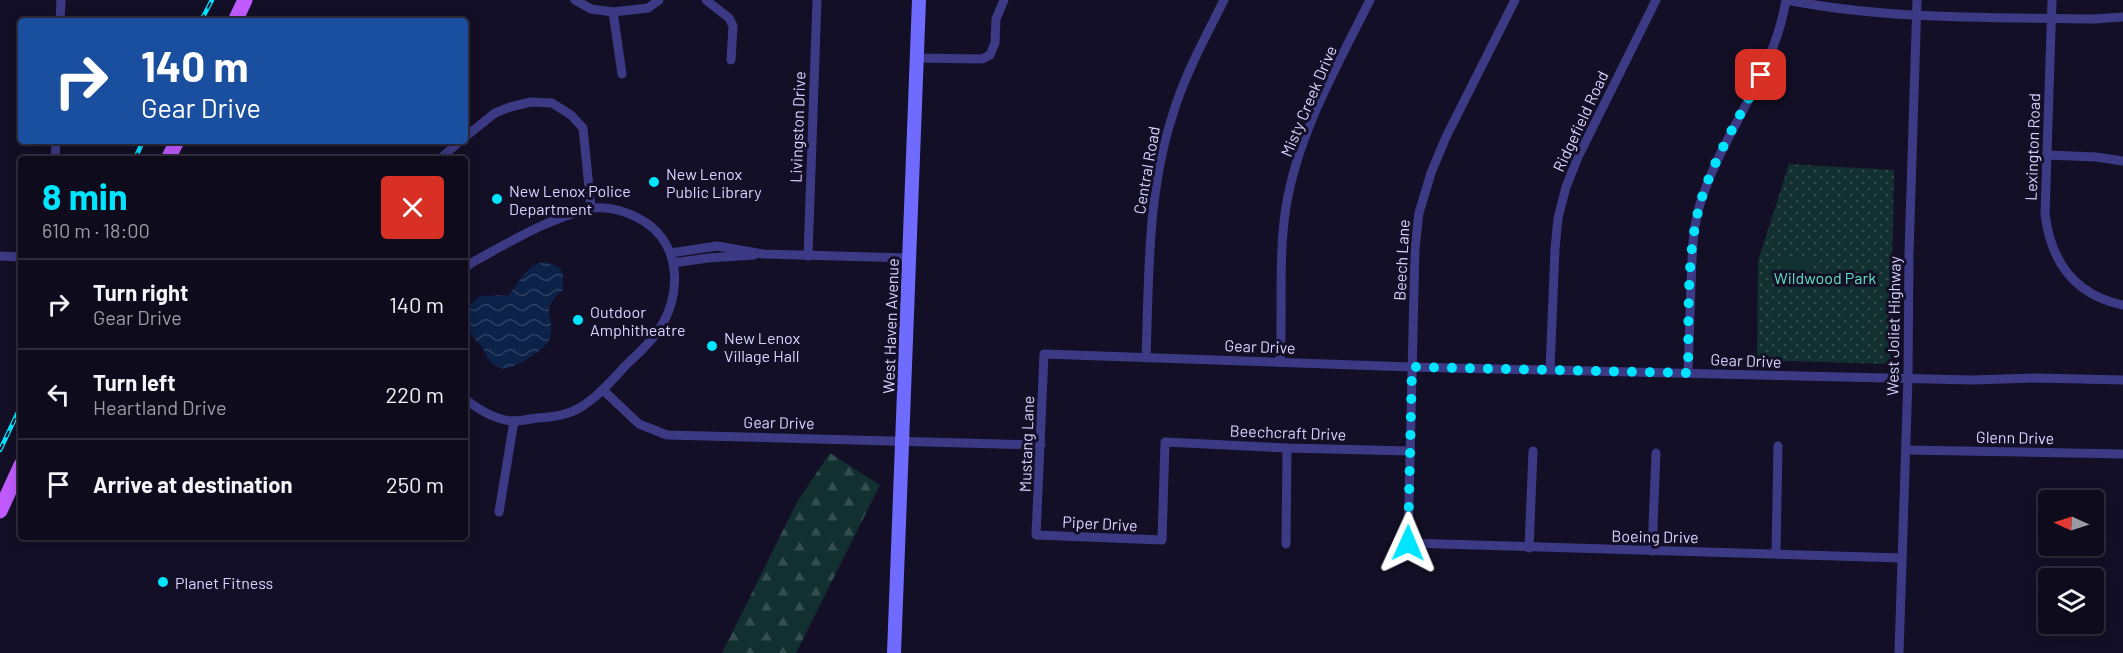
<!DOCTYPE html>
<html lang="en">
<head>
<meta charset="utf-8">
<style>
	:root { --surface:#0e0b1c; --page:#171425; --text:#f1f3f6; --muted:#9b9ba3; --line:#2e2b3b; --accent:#00e5ff }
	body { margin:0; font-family:Barlow,sans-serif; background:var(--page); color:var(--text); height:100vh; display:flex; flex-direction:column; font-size:22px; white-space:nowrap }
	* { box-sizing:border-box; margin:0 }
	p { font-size:20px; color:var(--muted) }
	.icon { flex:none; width:33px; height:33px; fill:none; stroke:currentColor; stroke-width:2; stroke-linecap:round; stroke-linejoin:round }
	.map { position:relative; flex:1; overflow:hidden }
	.sheet { position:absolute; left:18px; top:156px; width:450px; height:384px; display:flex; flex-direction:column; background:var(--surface); border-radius:6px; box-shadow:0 3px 15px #0003,0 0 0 2px var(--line) }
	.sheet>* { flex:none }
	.guide { position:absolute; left:18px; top:18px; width:450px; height:126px; border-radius:6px; box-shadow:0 3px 15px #0003,0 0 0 2px var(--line); background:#1a4fa0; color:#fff; overflow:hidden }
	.needle { width:39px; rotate:273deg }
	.tools { position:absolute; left:2038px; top:490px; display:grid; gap:12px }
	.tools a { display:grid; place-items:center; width:66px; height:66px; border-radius:6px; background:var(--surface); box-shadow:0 3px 15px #0003,0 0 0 2px var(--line); font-size:30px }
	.pin { position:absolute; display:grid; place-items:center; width:51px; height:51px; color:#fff; margin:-26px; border-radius:12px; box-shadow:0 3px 9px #0006 }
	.me { position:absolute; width:66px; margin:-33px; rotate:1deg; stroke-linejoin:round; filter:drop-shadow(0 0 4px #0008) }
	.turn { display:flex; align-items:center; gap:21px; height:126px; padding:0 24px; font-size:27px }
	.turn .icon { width:78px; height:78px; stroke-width:2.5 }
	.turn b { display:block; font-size:42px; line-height:51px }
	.round { display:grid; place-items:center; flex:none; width:63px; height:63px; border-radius:6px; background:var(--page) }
	.headline { display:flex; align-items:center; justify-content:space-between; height:102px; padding:0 24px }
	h1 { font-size:36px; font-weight:700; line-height:45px; color:var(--accent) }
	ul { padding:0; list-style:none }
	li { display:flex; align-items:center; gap:18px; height:90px; padding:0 24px; border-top:2px solid var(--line) }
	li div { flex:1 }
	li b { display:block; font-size:22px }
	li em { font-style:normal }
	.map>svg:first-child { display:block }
</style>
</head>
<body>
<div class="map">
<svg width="2123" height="653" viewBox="0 0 2123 653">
	<defs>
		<pattern id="green-dots" width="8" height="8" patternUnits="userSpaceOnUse" patternTransform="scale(1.5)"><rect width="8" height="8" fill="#12302f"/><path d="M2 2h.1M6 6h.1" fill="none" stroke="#344d4e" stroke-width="1.8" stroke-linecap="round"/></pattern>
		<pattern id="forest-firs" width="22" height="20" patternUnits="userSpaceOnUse" patternTransform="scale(1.5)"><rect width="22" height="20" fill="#12302f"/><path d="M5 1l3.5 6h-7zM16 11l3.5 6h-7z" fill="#344d4e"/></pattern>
		<pattern id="water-waves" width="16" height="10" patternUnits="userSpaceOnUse" patternTransform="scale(1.5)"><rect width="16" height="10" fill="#0c2248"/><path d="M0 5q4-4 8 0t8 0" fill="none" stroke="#2f4163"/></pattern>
	</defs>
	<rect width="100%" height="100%" fill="#130f26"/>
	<!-- green -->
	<g fill="url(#green-dots)">
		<polygon points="1789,164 1894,170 1890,364 1757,360 1758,261"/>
		<polygon points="2042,507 2049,507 2049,539 2041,539"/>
	</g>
	<!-- forest -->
	<polygon fill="url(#forest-firs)" points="830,453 880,485 796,653 722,653 797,502"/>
	<!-- pitch -->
	<g fill="#12302f">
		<polygon points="1810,258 1811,277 1781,279 1779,259"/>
		<polygon points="1830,271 1845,272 1845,289 1829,289"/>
	</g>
	<!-- water -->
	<path fill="url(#water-waves)" d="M546,262L560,268L563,274V290C536,312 558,319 549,340C546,349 517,367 507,368C502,369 498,368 494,365C487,361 486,352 481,346C469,333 464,327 465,309L480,296L509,295C521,281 526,263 546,262Z"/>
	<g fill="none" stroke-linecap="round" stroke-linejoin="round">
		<!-- street -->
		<g stroke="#3d3a85" stroke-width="9">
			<polyline points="575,0 591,9 613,12 648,8 659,0"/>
			<polyline points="706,0 729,18 733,26 731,60"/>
			<polyline points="1515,0 1446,137 1431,173 1419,213 1415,248 1408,543 1901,558"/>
			<path d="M1787,0C1887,20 1992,17 2094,19L2123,17"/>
			<path d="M2052,0L2045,214C2051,262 2074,295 2123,305"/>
			<polyline points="613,12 622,74"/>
			<polyline points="60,21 61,0"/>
			<polyline points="916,58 982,59 990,55 995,43 996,19 1004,0"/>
			<polyline points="465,137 495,113 510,107 531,102 552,103 571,115 583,128 591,208"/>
			<polyline points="2047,155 2096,157 2123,161"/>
			<polyline points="55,159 56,141"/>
			<polyline points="440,159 460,141"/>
			<polyline points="671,253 717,246 763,254 910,258"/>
			<polyline points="0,256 21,257"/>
			<polyline points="808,256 817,0"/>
			<polyline points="673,263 708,258 754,255"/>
			<path d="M465,268L473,262C510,242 547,219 589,209C608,205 629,212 645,222C682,246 682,297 658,331C650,343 638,354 627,364C614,378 601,394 584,405C570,415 554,417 537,418C530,419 522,421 514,421C497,421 478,409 465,399"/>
			<path d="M1146,358C1149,277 1147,195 1172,117C1184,76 1205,38 1224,0"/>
			<path d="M1280,362C1283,311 1278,257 1286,207C1298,133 1337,66 1370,0"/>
			<polyline points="1550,369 1555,249 1558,218 1566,187 1578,157 1656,0"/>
			<path d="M1688,373C1689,344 1690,315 1691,286C1692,257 1692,228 1701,201C1724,130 1774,74 1786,0"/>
			<polyline points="603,390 639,424 667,435 1041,445"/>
			<polyline points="1906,450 2123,454"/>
			<polyline points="1410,451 1287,448 1165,442 1162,540 1036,535 1044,354 1411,367 1973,380 2037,378 2123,380"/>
			<polyline points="499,512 514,421"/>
			<polyline points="1286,544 1287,448"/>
			<polyline points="1529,548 1533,451"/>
			<polyline points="1652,551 1656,453"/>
			<polyline points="1776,554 1778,446"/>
			<polyline points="1899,653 1908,378 1909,253 1917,0"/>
		</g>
		<!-- secondary -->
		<polyline stroke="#6f6bff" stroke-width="14" points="894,653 919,0"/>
		<!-- primary -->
		<g stroke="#c25bff" stroke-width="15">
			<polyline points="235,21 245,0"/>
			<polyline points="168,159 177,141"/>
			<polyline points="0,511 21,465"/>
		</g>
		<defs>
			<g id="rail">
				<polyline points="201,21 212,0"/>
				<polyline points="135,159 143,141"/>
				<polyline points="0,450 21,406"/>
			</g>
		</defs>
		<!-- rail casing -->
		<use href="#rail" stroke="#00e5ff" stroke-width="4.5"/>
		<!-- rail -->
		<use href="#rail" stroke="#130f26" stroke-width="2" stroke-dasharray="7" stroke-linecap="butt"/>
	</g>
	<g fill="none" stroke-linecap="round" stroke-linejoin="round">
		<!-- route -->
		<path stroke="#00e5ff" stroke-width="10" stroke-dasharray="0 18" d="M1408,543L1412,367L1688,373C1689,319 1686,255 1700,204C1712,161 1741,115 1761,75"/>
	</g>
	<!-- markers -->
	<g fill="#00e5ff" stroke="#130f26" stroke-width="2">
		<circle cx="654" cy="182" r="6"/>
		<circle cx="497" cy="199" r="6"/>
		<circle cx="578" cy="320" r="6"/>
		<circle cx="712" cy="346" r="6"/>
		<circle cx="163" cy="582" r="6"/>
	</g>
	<g text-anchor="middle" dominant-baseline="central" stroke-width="6" stroke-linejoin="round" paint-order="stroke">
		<!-- street labels -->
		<g font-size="16" fill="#d9d4ff" stroke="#130f26">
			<text transform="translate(1308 101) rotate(-67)">Misty Creek Drive</text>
			<text transform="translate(1580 121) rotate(-65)">Ridgefield Road</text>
			<text transform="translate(797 127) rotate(-88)">Livingston Drive</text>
			<text transform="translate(2032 147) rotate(-88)">Lexington Road</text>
			<text transform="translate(1146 170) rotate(-80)">Central Road</text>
			<text transform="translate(1401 260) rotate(-87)">Beech Lane</text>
			<text transform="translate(890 326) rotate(-88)">West Haven Avenue</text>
			<text transform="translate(1893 326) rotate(-89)">West Joliet Highway</text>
			<text transform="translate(1260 346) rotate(2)">Gear Drive</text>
			<text transform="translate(1746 360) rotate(2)">Gear Drive</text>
			<text transform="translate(779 422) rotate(1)">Gear Drive</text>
			<text transform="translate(1288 432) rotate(2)">Beechcraft Drive</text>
			<text transform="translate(2015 437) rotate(1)">Glenn Drive</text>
			<text transform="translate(1026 444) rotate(-88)">Mustang Lane</text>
			<text transform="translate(1100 523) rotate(3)">Piper Drive</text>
			<text transform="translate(1655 536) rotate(1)">Boeing Drive</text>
		</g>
		<!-- poi labels -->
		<g font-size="16" fill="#d9d4ff" stroke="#130f26" text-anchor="start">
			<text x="666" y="173">New Lenox<tspan x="666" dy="18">Public Library</tspan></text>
			<text x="509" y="190">New Lenox Police<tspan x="509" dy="18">Department</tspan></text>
			<text x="590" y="311">Outdoor<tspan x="590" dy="18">Amphitheatre</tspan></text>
			<text x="724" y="337">New Lenox<tspan x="724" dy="18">Village Hall</tspan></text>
			<text x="175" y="582">Planet Fitness</text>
		</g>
		<!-- park labels -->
		<g font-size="16" fill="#5fe0c0" stroke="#130f26">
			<text x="1825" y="277">Wildwood Park</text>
		</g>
	</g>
</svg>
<div class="tools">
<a><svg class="needle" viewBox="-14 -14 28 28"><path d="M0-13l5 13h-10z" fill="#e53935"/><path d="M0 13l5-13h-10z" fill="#9b9ba3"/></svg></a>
<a><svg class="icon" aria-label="layers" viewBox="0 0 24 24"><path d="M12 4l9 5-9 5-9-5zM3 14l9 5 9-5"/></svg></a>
</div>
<div class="pin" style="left:1761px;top:75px;background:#d93025"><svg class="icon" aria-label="arrive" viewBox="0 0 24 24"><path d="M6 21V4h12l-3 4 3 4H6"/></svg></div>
<svg class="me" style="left:1408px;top:543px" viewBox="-20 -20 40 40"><path d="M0-17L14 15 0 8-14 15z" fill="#00e5ff" stroke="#fff" stroke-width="4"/></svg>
<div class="guide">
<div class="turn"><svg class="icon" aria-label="right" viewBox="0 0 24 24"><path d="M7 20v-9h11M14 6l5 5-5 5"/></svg><div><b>140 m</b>Gear Drive</div></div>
</div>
<section class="sheet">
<div class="headline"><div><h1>8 min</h1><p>610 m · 18:00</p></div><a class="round" style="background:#d93025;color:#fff"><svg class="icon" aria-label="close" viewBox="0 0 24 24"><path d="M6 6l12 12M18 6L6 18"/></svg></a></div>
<ul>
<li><svg class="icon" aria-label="right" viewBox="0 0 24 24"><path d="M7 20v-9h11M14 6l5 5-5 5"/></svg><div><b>Turn right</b><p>Gear Drive</p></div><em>140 m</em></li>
<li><svg class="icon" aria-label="left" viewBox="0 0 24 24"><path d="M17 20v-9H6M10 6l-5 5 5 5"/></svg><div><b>Turn left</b><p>Heartland Drive</p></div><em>220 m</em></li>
<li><svg class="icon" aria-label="arrive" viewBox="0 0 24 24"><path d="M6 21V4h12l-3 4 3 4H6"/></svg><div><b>Arrive at destination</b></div><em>250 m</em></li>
</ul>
</section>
</div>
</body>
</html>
